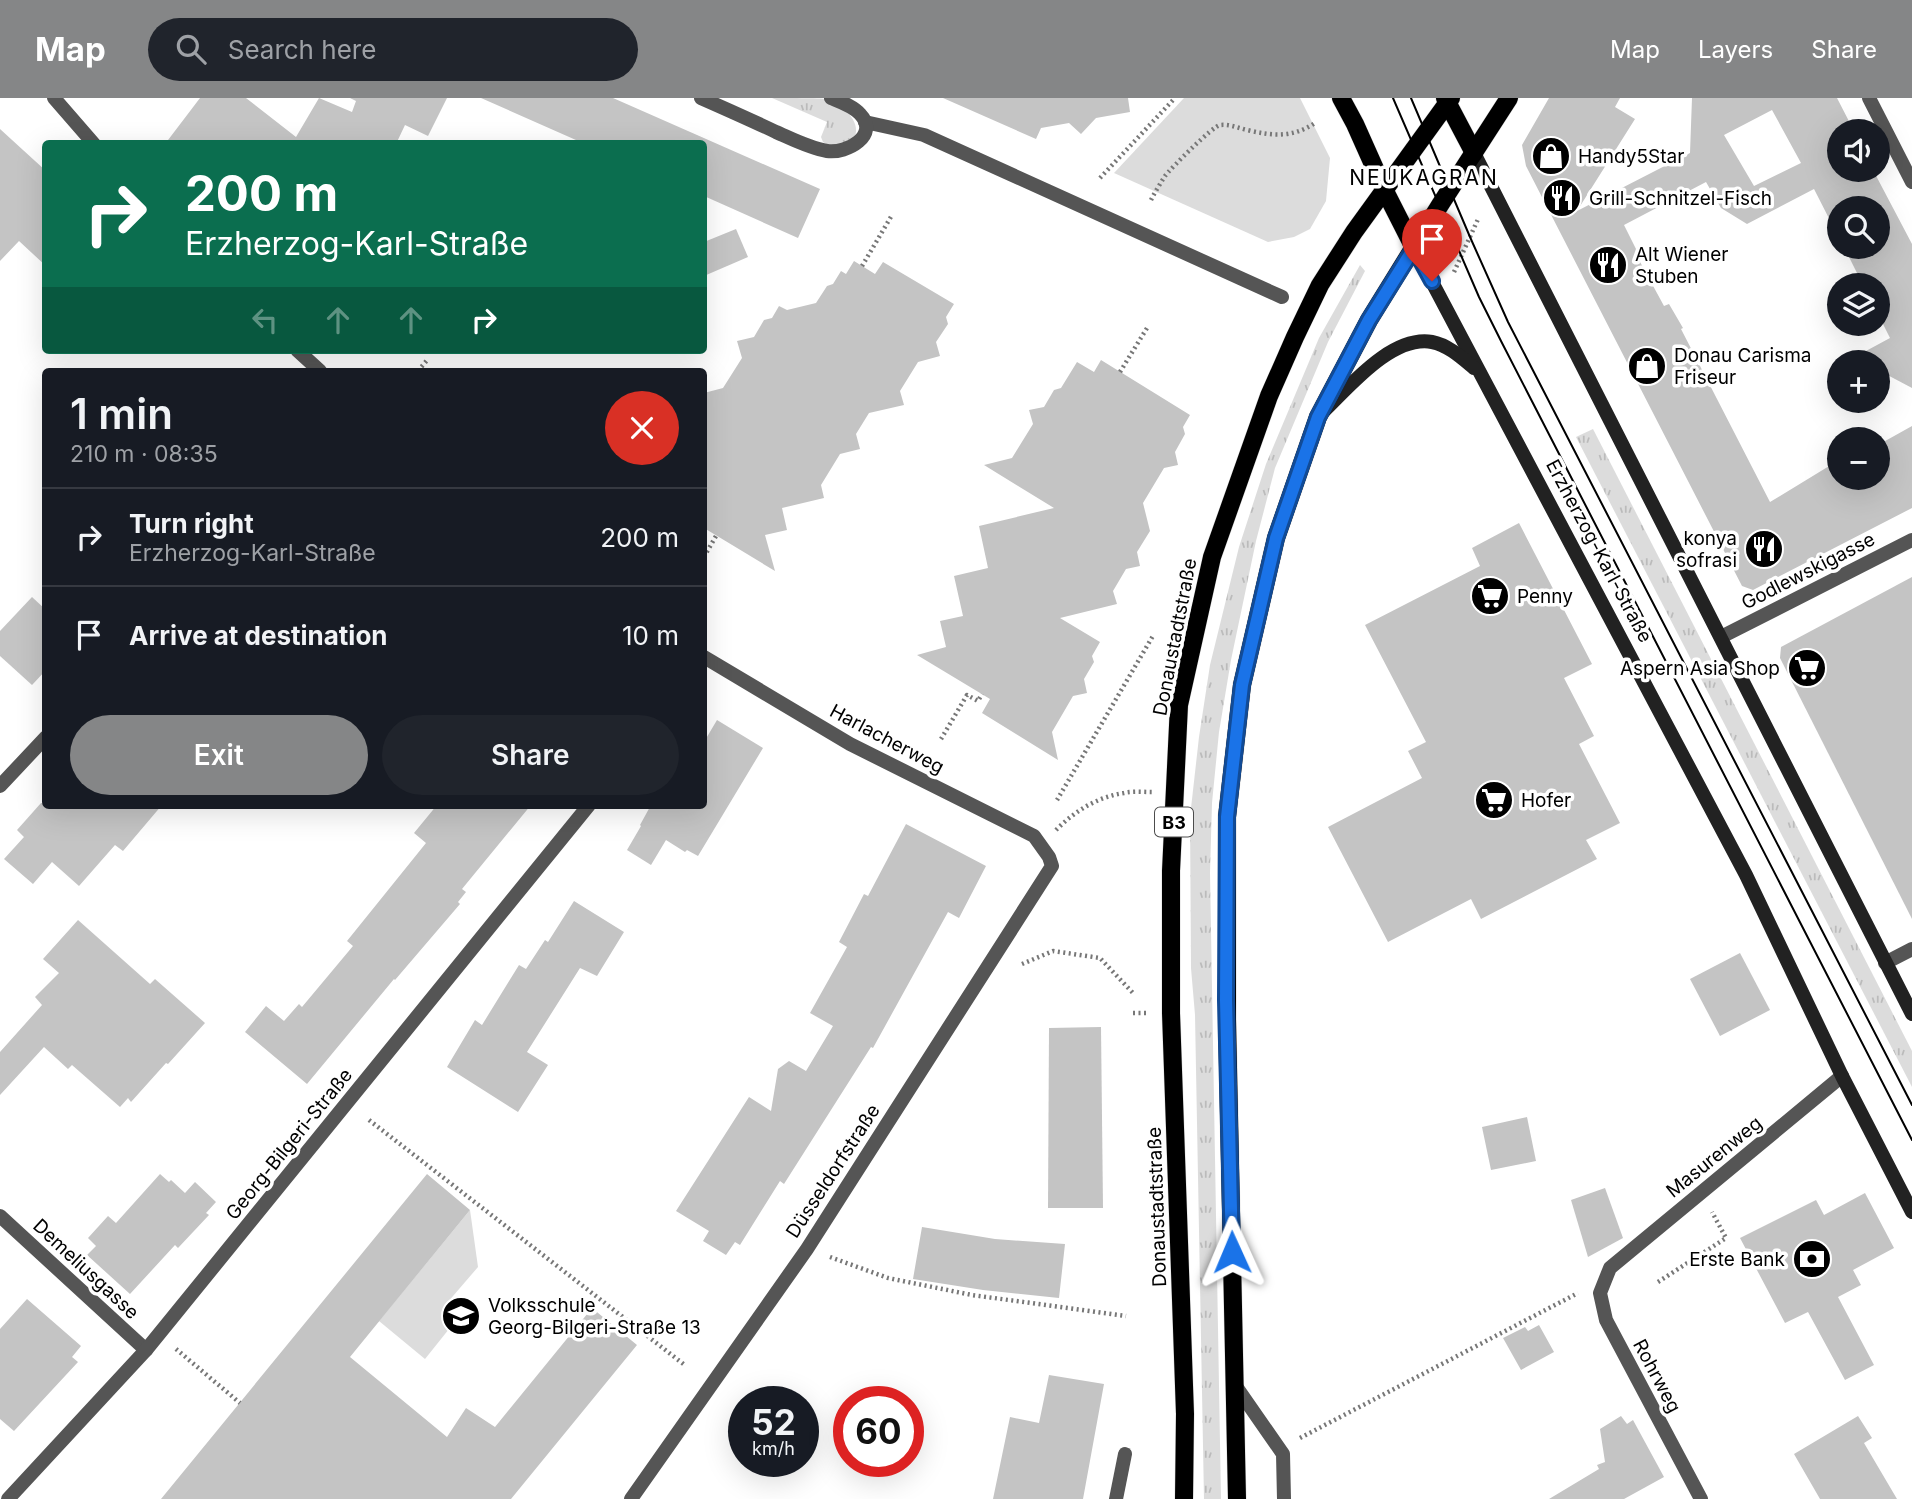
<!DOCTYPE html>
<html lang="en">
<head>
<meta charset="utf-8">
<style>
	:root { --surface:#171b24; --page:#20242c; --text:#f1f3f6; --muted:#9ea1a6; --line:#363941; --accent:#858687 }
	body { margin:0; font-family:Inter,sans-serif; background:var(--page); color:var(--text); height:100vh; display:flex; flex-direction:column; font-size:26px; white-space:nowrap }
	* { box-sizing:border-box; margin:0 }
	p { font-size:23px; color:var(--muted) }
	.icon { flex:none; width:38px; height:38px; fill:none; stroke:currentColor; stroke-width:2; stroke-linecap:round; stroke-linejoin:round }
	.map { position:relative; flex:1; overflow:hidden }
	.details { position:absolute; left:42px; top:270px; width:665px; height:441px; display:flex; flex-direction:column; background:var(--surface); border-radius:7px; box-shadow:0 7px 28px #0002 }
	.details>* { flex:none }
	.banner { position:absolute; left:42px; top:42px; width:665px; height:214px; border-radius:7px; box-shadow:0 7px 28px #0002; background:#0b6e4f; color:#fff; overflow:hidden }
	.buttons { position:absolute; left:1827px; top:21px; display:grid; gap:14px }
	.buttons a { display:grid; place-items:center; width:63px; height:63px; border-radius:50%; background:var(--surface); box-shadow:0 7px 28px #0002; font-size:35px }
	.speed { position:absolute; left:728px; top:1288px; display:flex; gap:14px; font-size:35px; font-weight:700; text-align:center }
	.speed>* { display:grid; place-content:center; width:91px; height:91px; border-radius:50%; background:var(--surface); box-shadow:0 7px 28px #0002; line-height:1 }
	.speed small { font-size:18px; font-weight:400 }
	.speed .limit { border:10px solid #d22; background:#fff; color:#111 }
	.pin { position:absolute; display:grid; place-items:center; width:60px; height:60px; color:#fff; margin:-72px -30px; border-radius:50% 50% 50% 0; rotate:-45deg; box-shadow:0 0 7px #0007 }
	.pin .icon { rotate:45deg }
	.me { position:absolute; width:77px; margin:-38px; rotate:359deg; stroke-linejoin:round; filter:drop-shadow(0 0 5px #0008) }
	.turn { display:flex; align-items:center; gap:24px; height:147px; padding:0 28px; font-size:32px }
	.turn .icon { width:91px; height:91px; stroke-width:2.5 }
	.turn b { display:block; font-size:49px; line-height:60px }
	.lanes { display:flex; align-items:center; height:66px; padding:0 28px; background:#0003; justify-content:center; gap:35px; direction:ltr }
	.lanes .off { opacity:.35 }
	.round { display:grid; place-items:center; flex:none; width:74px; height:74px; border-radius:37px; background:var(--page) }
	.headline { display:flex; align-items:center; justify-content:space-between; height:119px; padding:0 28px }
	h1 { font-size:42px; font-weight:600; line-height:52px }
	.action { display:flex; gap:14px; margin-top:auto; padding:14px 28px }
	.action a { flex:1; height:80px; border-radius:42px; background:var(--accent); color:#fff; font-size:28px; font-weight:600; line-height:80px; text-align:center }
	.action a+a { background:var(--page); color:var(--text) }
	ul { padding:0; list-style:none }
	li { display:flex; align-items:center; gap:21px; height:98px; padding:0 28px; border-top:2px solid var(--line) }
	li div { flex:1 }
	li b { display:block; font-size:26px }
	li em { font-style:normal }
	header { display:flex; align-items:center; gap:42px; box-sizing:border-box; height:98px; padding:0 35px; background:var(--accent); color:#fff }
	header strong { font-size:33px }
	nav { display:flex; gap:38px; margin-inline-start:auto; font-size:24px }
	.search { width:490px; height:63px; background:var(--page); display:flex; align-items:center; gap:18px; box-sizing:border-box; padding:0 24px; border-radius:38px; color:var(--muted); font-size:26px }
	.map>svg:first-child { display:block }
</style>
</head>
<body>
<header>
<strong>Map</strong>
<div class="search"><svg class="icon" aria-label="search" viewBox="0 0 24 24"><circle cx="10" cy="10" r="6"/><path d="M15 15l6 6"/></svg>Search here</div>
<nav><a>Map</a><a>Layers</a><a>Share</a></nav>
</header>
<div class="map">
<svg width="1912" height="1401" viewBox="0 0 1912 1401">
	<defs>
		<pattern id="grass-tufts" width="24" height="20" patternUnits="userSpaceOnUse" patternTransform="scale(1.75)"><rect width="24" height="20" fill="#dcdcdc"/><path d="M3 7l-1-3M5 7V3M7 7l1-3M15 17l-1-3M17 17v-4M19 17l1-3" fill="none" stroke="#bbb"/></pattern>
	</defs>
	<rect width="100%" height="100%" fill="#fff"/>
	<!-- grass -->
	<g fill="url(#grass-tufts)">
		<path d="M772,0C784,0 819,0 828,1C844,8 864,25 853,43L831,49L823,44L821,39L827,24Z"/>
		<polygon points="1360,167 1365,173 1328,244 1275,370 1256,443 1231,562 1219,634 1212,705 1210,775 1221,1401 1204,1401 1195,917 1191,870 1190,719 1199,639 1210,567 1239,449 1266,366 1319,240"/>
		<polygon points="1593,331 1912,953 1912,989 1576,339"/>
	</g>
	<!-- green -->
	<g fill="#dcdcdc">
		<polygon points="1184,0 1300,0 1330,60 1326,103 1310,131 1294,139 1268,144 1114,75"/>
		<polygon points="470,1112 478,1169 447,1205 449,1231 425,1261 379,1223"/>
	</g>
	<!-- building -->
	<g fill="#c4c4c4" fill-rule="evenodd">
		<polygon points="200,0 246,0 296,39 319,0 352,14 356,3 350,0 447,0 428,38 405,27 396,46 165,46"/>
		<polygon points="481,0 613,0 820,91 798,140 704,98 704,46 585,46"/>
		<polygon points="943,0 1128,0 1130,14 1096,20 1081,36 1069,25 1041,30 1036,41"/>
		<path d="M1549,0H1620L1615,9L1635,21L1577,113L1690,55L1692,0H1837L1854,33H1839V72H1873L1912,146V290L1878,272V264H1861L1853,260L1890,240L1878,216V187H1863L1844,149H1878V110H1839V140L1814,91L1747,126L1721,110L1706,84L1624,127L1641,161L1639,162L1664,208L1669,206L1683,230L1681,231L1770,404L1839,362V380H1878V347L1912,328V410L1753,492L1742,488L1526,68L1522,47ZM1772,12L1801,65L1754,88L1724,37Z"/>
		<polygon points="0,31 46,73 46,168 19,143 0,163"/>
		<polygon points="736,131 748,159 704,178 704,144"/>
		<polygon points="854,163 875,176 883,164 954,206 946,219 948,226 936,244 940,258 918,264 900,293 904,307 869,315 856,336 860,351 840,356 821,387 824,400 782,410 787,432 765,437 775,473 704,430 704,295 723,290 742,260 737,243 754,239 764,222 772,220 779,208 787,212 816,205 827,188 833,186 841,173 846,176"/>
		<polygon points="1101,262 1190,317 1183,329 1185,336 1175,354 1178,367 1164,370 1143,405 1150,433 1137,454 1140,468 1126,471 1113,493 1117,506 1060,520 1100,544 1092,558 1094,564 1084,581 1087,595 1073,598 1052,634 1058,662 982,615 990,601 917,557 946,549 940,523 963,518 954,478 988,470 979,428 1054,410 984,367 1012,360 1033,326 1029,312 1044,309 1054,292 1061,290 1077,264 1094,274"/>
		<polygon points="1519,425 1592,566 1564,580 1594,638 1579,646 1620,725 1586,742 1597,761 1481,821 1471,801 1388,844 1328,729 1422,680 1408,653 1426,644 1365,527 1480,468 1472,450"/>
		<polygon points="1912,479 1912,821 1780,560 1781,549"/>
		<polygon points="32,499 46,512 46,572 32,587 0,558 0,533"/>
		<polygon points="717,622 763,650 698,758 687,752 685,754 666,742 651,767 627,752 641,728 640,727 651,707 704,707 704,644"/>
		<polygon points="41,705 46,705 46,707 162,707 123,753 115,747 79,788 52,764 33,786 4,761 24,739 17,732"/>
		<polygon points="437,707 531,707 462,791 466,794 458,804 460,806 395,882 394,881 307,986 245,934 266,908 284,923 299,906 302,909 353,848 347,843 426,745 414,735"/>
		<polygon points="906,726 986,768 959,820 948,814 873,950 871,949 784,1086 780,1083 740,1147 735,1144 726,1157 703,1143 709,1133 676,1113 749,999 771,1013 778,971 789,963 806,973 833,928 810,915 847,849 839,844 864,796 868,798"/>
		<polygon points="574,803 624,834 597,878 580,870 527,954 548,967 518,1014 447,969 475,922 482,927 519,867 526,871 545,842 548,844"/>
		<polygon points="78,822 150,886 155,881 205,925 168,966 166,965 131,1004 128,1000 120,1009 72,967 68,971 44,949 0,997 0,954 42,907 35,899 59,875 43,861"/>
		<polygon points="1740,855 1770,912 1720,938 1690,881"/>
		<polygon points="1101,929 1103,1110 1048,1110 1049,930"/>
		<polygon points="1527,1019 1536,1063 1491,1072 1482,1029"/>
		<polygon points="160,1076 169,1084 171,1082 185,1095 195,1084 216,1104 206,1115 209,1117 178,1150 175,1147 130,1196 87,1157 96,1148 88,1140 108,1118 116,1125"/>
		<polygon points="427,1076 470,1112 350,1259 447,1339 466,1310 495,1329 592,1210 637,1247 511,1401 161,1401"/>
		<polygon points="1605,1090 1623,1140 1588,1159 1571,1102"/>
		<polygon points="1865,1095 1894,1150 1853,1172 1861,1187 1838,1199 1874,1267 1845,1282 1808,1214 1785,1225 1740,1140 1816,1102 1824,1117"/>
		<polygon points="922,1129 995,1141 1065,1146 1059,1200 983,1192 913,1181"/>
		<polygon points="27,1201 81,1248 72,1259 78,1264 14,1333 0,1321 0,1231"/>
		<polygon points="1539,1227 1554,1254 1521,1272 1503,1240 1525,1229 1528,1233"/>
		<polygon points="1049,1277 1104,1286 1083,1401 993,1401 1010,1319 1039,1325"/>
		<polygon points="1621,1318 1627,1326 1633,1322 1664,1379 1624,1401 1549,1401 1599,1371 1597,1367 1605,1364 1600,1331"/>
		<polygon points="1858,1318 1872,1340 1864,1345 1897,1401 1820,1401 1794,1356"/>
	</g>
	<g fill="none" stroke-linecap="round" stroke-linejoin="round">
		<defs>
			<g id="primary">
				<polyline points="1341,0 1355,26 1384,91 1414,150"/>
				<polyline points="1445,0 1474,55"/>
				<polyline points="1184,1401 1185,1316 1171,915 1171,773 1179,607 1212,459 1269,298 1295,239 1320,187 1354,134 1451,0"/>
				<polyline points="1237,1401 1227,921 1227,719 1242,587 1276,440 1318,319 1369,222 1440,107 1509,0"/>
			</g>
		</defs>
		<!-- primary casing -->
		<use href="#primary" stroke="#dbdbdb" stroke-width="19"/>
		<!-- path -->
		<g stroke="#777" stroke-width="4.5" stroke-dasharray="2 3.5" stroke-linecap="butt">
			<polyline points="1100,80 1175,0"/>
			<path d="M1151,102C1155,94 1160,86 1165,78C1171,70 1213,28 1220,27C1230,26 1238,30 1247,32C1273,38 1292,40 1315,25"/>
			<polyline points="862,168 892,117"/>
			<polyline points="1454,174 1479,119"/>
			<polyline points="418,273 428,261"/>
			<polyline points="1120,274 1147,230"/>
			<polyline points="704,459 716,438"/>
			<polyline points="941,641 967,597 978,603 982,596"/>
			<polyline points="1057,702 1154,536"/>
			<path d="M1056,732C1075,713 1097,699 1124,695C1133,693 1143,694 1152,694"/>
			<polyline points="1022,866 1053,853 1100,860 1133,895"/>
			<polyline points="1133,915 1147,915"/>
			<polyline points="369,1022 686,1268"/>
			<polyline points="830,1159 888,1180 972,1197 1126,1218"/>
			<polyline points="1658,1184 1726,1140 1712,1114"/>
			<polyline points="176,1251 240,1305"/>
			<polyline points="1300,1340 1578,1195"/>
		</g>
		<!-- service -->
		<polyline stroke="#555" stroke-width="14" points="865,24 924,37 1282,199"/>
		<!-- minor -->
		<g stroke="#555" stroke-width="14">
			<polyline points="54,0 94,46"/>
			<path d="M701,0C726,11 751,22 776,34C792,41 809,50 827,53C847,56 880,37 860,16C853,8 841,4 831,0"/>
			<polyline points="1869,0 1912,84"/>
			<polyline points="297,252 320,273"/>
			<polyline points="1721,539 1912,442"/>
			<polyline points="0,688 46,639"/>
			<polyline points="1885,865 1912,851"/>
			<polyline points="0,1118 146,1252"/>
			<polyline points="1235,1287 1283,1356 1284,1401"/>
			<polyline points="8,1401 146,1252 589,707"/>
			<polyline points="631,1401 807,1151 1052,768 1049,759 1034,738 850,646 704,559"/>
			<polyline points="1116,1401 1125,1356"/>
			<polyline points="1701,1401 1606,1222 1600,1195 1610,1170 1842,978"/>
		</g>
		<!-- secondary -->
		<g stroke="#222" stroke-width="14">
			<polyline points="1474,55 1912,916"/>
			<polyline points="1414,150 1746,777 1842,978 1912,1114"/>
			<path d="M1324,313C1350,288 1392,237 1432,244C1448,247 1462,260 1474,270"/>
		</g>
		<!-- primary -->
		<use href="#primary" stroke="#000" stroke-width="18"/>
		<!-- tram -->
		<g stroke="#000" stroke-width="2">
			<polyline points="1393,0 1479,199 1501,243 1912,1042"/>
			<polyline points="1411,0 1470,139 1508,224 1912,1007"/>
		</g>
	</g>
	<g fill="none" stroke-linecap="round" stroke-linejoin="round">
		<defs>
			<polyline id="route" points="1232,1154 1226,902 1227,719 1242,587 1276,440 1318,319 1369,222 1414,150 1432,183"/>
		</defs>
		<!-- route casing -->
		<use href="#route" stroke="#114b97" stroke-width="18"/>
		<!-- route -->
		<use href="#route" stroke="#1a73e8" stroke-width="12"/>
	</g>
	<!-- icons -->
	<defs>
		<symbol id="shop-disc" viewBox="-11 -11 22 22"><circle r="9.5" fill="#000" stroke="#fff"/><path d="M-5-2.5h2.3a2.7 3.5 0 0 1 5.4 0H5L5.5 6h-11ZM-1.5-2.5h3a1.5 2.3 0 0 0-3 0Z" fill="#fff"/></symbol>
		<symbol id="restaurant-disc" viewBox="-11 -11 22 22"><circle r="9.5" fill="#000" stroke="#fff"/><path d="M-5-6h1v4h1v-4h1v4h1v-4h1v5L-1.5 .5V6h-2V.5L-5-1ZM5-6V6H3V1.5H1.5Q1.5-4 5-6Z" fill="#fff"/></symbol>
		<symbol id="supermarket-disc" viewBox="-11 -11 22 22"><circle r="9.5" fill="#000" stroke="#fff"/><path d="M-6-5.5h2.5l.6 2H6L4.5 2H-2.5L-4.4-4H-6ZM-1.5 3.2a1.3 1.3 0 1 0 .1 0ZM3 3.2a1.3 1.3 0 1 0 .1 0Z" fill="#fff"/></symbol>
		<symbol id="bank-disc" viewBox="-11 -11 22 22"><circle r="9.5" fill="#000" stroke="#fff"/><path d="M-6-4H6V4H-6ZM0-2.3a2.3 2.3 0 1 0 0 4.6a2.3 2.3 0 1 0 0-4.6Z" fill="#fff"/></symbol>
		<symbol id="school-disc" viewBox="-11 -11 22 22"><circle r="9.5" fill="#000" stroke="#fff"/><path d="M0-5L7-2L0 1L-7-2ZM-4 1L0 2.5L4 1V4Q0 6-4 4Z" fill="#fff"/></symbol>
	</defs>
	<g fill-rule="evenodd">
		<use href="#shop-disc" x="1529" y="36" width="44" height="44"/>
		<use href="#restaurant-disc" x="1540" y="78" width="44" height="44"/>
		<use href="#restaurant-disc" x="1586" y="145" width="44" height="44"/>
		<use href="#shop-disc" x="1625" y="246" width="44" height="44"/>
		<use href="#restaurant-disc" x="1742" y="429" width="44" height="44"/>
		<use href="#supermarket-disc" x="1468" y="476" width="44" height="44"/>
		<use href="#supermarket-disc" x="1785" y="548" width="44" height="44"/>
		<use href="#supermarket-disc" x="1472" y="680" width="44" height="44"/>
		<use href="#bank-disc" x="1790" y="1139" width="44" height="44"/>
		<use href="#school-disc" x="439" y="1196" width="44" height="44"/>
	</g>
	<g text-anchor="middle" dominant-baseline="central" stroke-width="7" stroke-linejoin="round" paint-order="stroke">
		<!-- shield labels -->
		<rect fill="#fff" stroke="#4c4c4c" stroke-width="2" x="1155" y="709.5" width="38" height="29" rx="5"/>
		<g font-size="18" font-weight="bold" fill="#000">
			<text x="1174" y="724">B3</text>
		</g>
		<!-- poi labels -->
		<g font-size="19" fill="#000" stroke="#fff" text-anchor="start">
			<text x="1578" y="58">Handy5Star</text>
			<text x="1589" y="100">Grill-Schnitzel-Fisch</text>
			<text x="1635" y="156">Alt Wiener<tspan x="1635" dy="22">Stuben</tspan></text>
			<text x="1674" y="257">Donau Carisma<tspan x="1674" dy="22">Friseur</tspan></text>
			<text x="1737" y="440" text-anchor="end">konya<tspan x="1737" dy="22">sofrasi</tspan></text>
			<text x="1517" y="498">Penny</text>
			<text x="1780" y="570" text-anchor="end">Aspern Asia Shop</text>
			<text x="1521" y="702">Hofer</text>
			<text x="1785" y="1161" text-anchor="end">Erste Bank</text>
			<text x="488" y="1207">Volksschule<tspan x="488" dy="22">Georg-Bilgeri-Straße 13</tspan></text>
		</g>
		<!-- street labels -->
		<g font-size="19" fill="#000" stroke="#fff">
			<text transform="translate(1599 453) rotate(62)">Erzherzog-Karl-Straße</text>
			<text transform="translate(1808 473) rotate(-27)">Godlewskigasse</text>
			<text transform="translate(1175 539) rotate(-79)">Donaustadtstraße</text>
			<text transform="translate(887 641) rotate(28)">Harlacherweg</text>
			<text transform="translate(289 1046) rotate(-51)">Georg-Bilgeri-Straße</text>
			<text transform="translate(1714 1059) rotate(-39)">Masurenweg</text>
			<text transform="translate(833 1073) rotate(-57)">Düsseldorfstraße</text>
			<text transform="translate(1157 1109) rotate(-92)">Donaustadtstraße</text>
			<text transform="translate(86 1171) rotate(43)">Demeliusgasse</text>
			<text transform="translate(1657 1278) rotate(62)">Rohrweg</text>
		</g>
		<!-- neighbourhood labels -->
		<g font-size="21" letter-spacing="2" fill="#000" stroke="#fff">
			<text x="1424" y="79">NEUKAGRAN</text>
		</g>
	</g>
</svg>
<div class="buttons">
<a><svg class="icon" aria-label="sound" viewBox="0 0 24 24"><path d="M4 9h4l5-4v14l-5-4H4zM17 9q2 3 0 6"/></svg></a>
<a><svg class="icon" aria-label="search" viewBox="0 0 24 24"><circle cx="10" cy="10" r="6"/><path d="M15 15l6 6"/></svg></a>
<a><svg class="icon" aria-label="layers" viewBox="0 0 24 24"><path d="M12 4l9 5-9 5-9-5zM3 14l9 5 9-5"/></svg></a>
<a>+</a>
<a>−</a>
</div>
<div class="speed"><div>52<small>km/h</small></div><div class="limit">60</div></div>
<div class="pin" style="left:1432px;top:183px;background:#d93025"><svg class="icon" aria-label="arrive" viewBox="0 0 24 24"><path d="M6 21V4h12l-3 4 3 4H6"/></svg></div>
<svg class="me" style="left:1232px;top:1154px" viewBox="-20 -20 40 40"><path d="M0-17L14 15 0 8-14 15z" fill="#1a73e8" stroke="#fff" stroke-width="4"/></svg>
<div class="banner">
<div class="turn"><svg class="icon" aria-label="right" viewBox="0 0 24 24"><path d="M7 20v-9h11M14 6l5 5-5 5"/></svg><div><b>200 m</b>Erzherzog-Karl-Straße</div></div>
<div class="lanes"><svg class="icon off" aria-label="left" viewBox="0 0 24 24"><path d="M17 20v-9H6M10 6l-5 5 5 5"/></svg><svg class="icon off" aria-label="ahead" viewBox="0 0 24 24"><path d="M12 20V5M6 11l6-6 6 6"/></svg><svg class="icon off" aria-label="ahead" viewBox="0 0 24 24"><path d="M12 20V5M6 11l6-6 6 6"/></svg><svg class="icon" aria-label="right" viewBox="0 0 24 24"><path d="M7 20v-9h11M14 6l5 5-5 5"/></svg></div>
</div>
<section class="details">
<div class="headline"><div><h1>1 min</h1><p>210 m · 08:35</p></div><a class="round" style="background:#d93025;color:#fff"><svg class="icon" aria-label="close" viewBox="0 0 24 24"><path d="M6 6l12 12M18 6L6 18"/></svg></a></div>
<ul>
<li><svg class="icon" aria-label="right" viewBox="0 0 24 24"><path d="M7 20v-9h11M14 6l5 5-5 5"/></svg><div><b>Turn right</b><p>Erzherzog-Karl-Straße</p></div><em>200 m</em></li>
<li><svg class="icon" aria-label="arrive" viewBox="0 0 24 24"><path d="M6 21V4h12l-3 4 3 4H6"/></svg><div><b>Arrive at destination</b></div><em>10 m</em></li>
</ul>
<div class="action"><a>Exit</a><a>Share</a></div>
</section>
</div>
</body>
</html>
